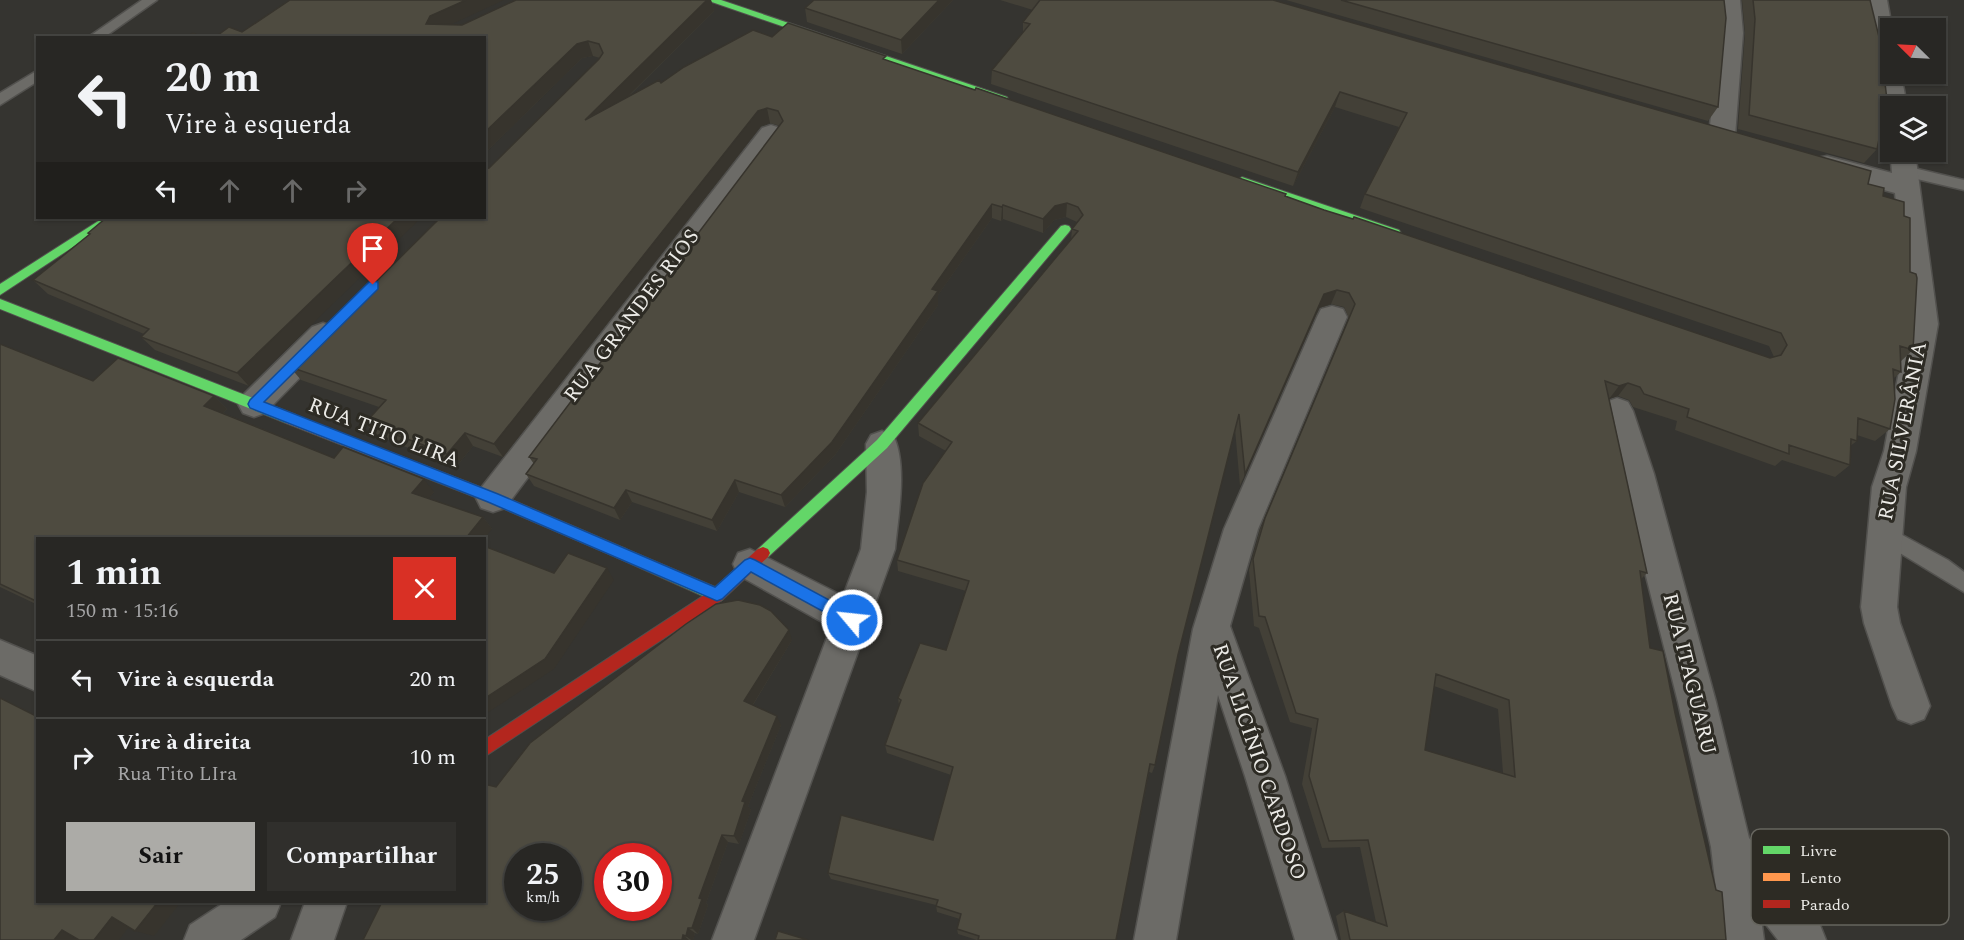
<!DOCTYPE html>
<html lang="pt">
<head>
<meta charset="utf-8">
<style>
	:root { --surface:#282724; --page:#302f2c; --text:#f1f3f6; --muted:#a5a5a6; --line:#444441; --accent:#acaba7 }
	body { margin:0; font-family:Spectral,serif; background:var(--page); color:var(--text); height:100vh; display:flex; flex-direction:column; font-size:22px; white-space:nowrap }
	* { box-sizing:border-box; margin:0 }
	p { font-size:20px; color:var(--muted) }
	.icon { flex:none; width:33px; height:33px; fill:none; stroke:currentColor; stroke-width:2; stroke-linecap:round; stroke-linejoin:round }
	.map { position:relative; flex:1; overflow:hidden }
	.side { position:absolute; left:36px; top:537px; width:450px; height:366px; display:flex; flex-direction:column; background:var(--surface); border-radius:0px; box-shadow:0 2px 4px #0004,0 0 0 2px var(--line) }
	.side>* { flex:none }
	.top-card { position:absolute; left:36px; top:36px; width:450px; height:183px; border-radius:0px; box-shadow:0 2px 4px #0004,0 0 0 2px var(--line); background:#282724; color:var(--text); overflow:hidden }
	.needle { width:39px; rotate:294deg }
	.tools { position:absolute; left:1880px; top:18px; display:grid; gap:12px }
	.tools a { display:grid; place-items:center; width:66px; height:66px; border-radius:0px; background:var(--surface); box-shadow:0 2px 4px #0004,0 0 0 2px var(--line); font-size:30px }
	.speed { position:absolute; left:504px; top:843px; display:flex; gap:12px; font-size:30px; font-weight:700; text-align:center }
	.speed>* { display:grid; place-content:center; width:78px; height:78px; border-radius:50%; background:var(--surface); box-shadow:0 2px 4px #0004,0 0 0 2px var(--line); line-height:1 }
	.speed small { font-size:15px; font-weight:400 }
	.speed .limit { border:9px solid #d22; background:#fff; color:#111 }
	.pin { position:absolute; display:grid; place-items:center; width:51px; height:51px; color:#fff; margin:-62px -26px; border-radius:50% 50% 50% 0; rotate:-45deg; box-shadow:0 0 6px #0007 }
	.pin .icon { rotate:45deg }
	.me { position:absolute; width:66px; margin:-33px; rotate:298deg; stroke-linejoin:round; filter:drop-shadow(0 0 4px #0008) }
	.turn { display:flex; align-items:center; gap:21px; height:126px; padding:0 30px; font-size:27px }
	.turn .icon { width:78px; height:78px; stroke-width:2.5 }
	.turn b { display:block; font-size:42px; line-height:51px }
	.lanes { display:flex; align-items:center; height:57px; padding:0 30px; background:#0003; justify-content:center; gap:30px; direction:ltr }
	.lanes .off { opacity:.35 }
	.round { display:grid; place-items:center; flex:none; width:63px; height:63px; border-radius:0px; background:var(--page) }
	.overview { display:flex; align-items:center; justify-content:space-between; height:102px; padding:0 30px }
	h1 { font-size:36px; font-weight:700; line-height:45px }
	.action { display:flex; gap:12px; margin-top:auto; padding:12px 30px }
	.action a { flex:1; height:69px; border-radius:0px; background:var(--accent); color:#111; font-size:24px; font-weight:700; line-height:69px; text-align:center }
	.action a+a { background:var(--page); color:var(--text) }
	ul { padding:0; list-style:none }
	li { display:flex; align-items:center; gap:18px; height:78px; padding:0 30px; border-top:2px solid var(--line) }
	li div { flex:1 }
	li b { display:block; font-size:22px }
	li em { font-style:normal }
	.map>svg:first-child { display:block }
</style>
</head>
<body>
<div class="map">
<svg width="1964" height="940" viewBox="0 0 1964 940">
	<rect width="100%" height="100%" fill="#353430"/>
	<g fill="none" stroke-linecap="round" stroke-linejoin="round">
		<defs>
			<g id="lane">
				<polygon points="142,0 157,0 103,38 87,38"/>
				<polygon points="38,70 38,81 0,105 0,93"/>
				<polygon points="1905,166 1964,180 1964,190 1900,175 1898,171 1900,167"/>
				<polygon points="1884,525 1948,560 1964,572 1964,592 1877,539 1875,533 1877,527"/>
			</g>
			<g id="street">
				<polygon points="1716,0 1740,0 1743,33 1735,136 1731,142 1722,145 1713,142 1709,136 1719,33"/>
				<polygon points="1863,0 1887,0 1892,28 1890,28 1890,74 1901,74 1907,106 1890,106 1890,113 1885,112 1881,106"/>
				<polygon points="771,125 780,128 784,134 780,140 505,508 493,512 481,508 476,498 481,488 762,128"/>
				<polygon points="1890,150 1915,152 1938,324 1916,451 1906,487 1897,607 1900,623 1930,706 1924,719 1911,724 1898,719 1892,706 1864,623 1861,607 1872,487 1884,451 1908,324 1895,193 1817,172 1814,165 1817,158 1827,156 1892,173"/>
				<polygon points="1332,306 1343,309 1347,317 1258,529 1230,626 1285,776 1337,940 1295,940 1245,776 1218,695 1176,940 1134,940 1193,629 1224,529 1317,317 1321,309"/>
				<polygon points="323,323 334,327 338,335 334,343 265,413 254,417 243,413 238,404 243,395 312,327"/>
				<polygon points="1617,398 1628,402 1633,411 1654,474 1716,702 1749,838 1820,925 1826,940 1778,940 1761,918 1764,940 1722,940 1711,847 1678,702 1620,474 1601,411 1606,402"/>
				<path d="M882,431L893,435C908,464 898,517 895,549L754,940H712L831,627L738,575L733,564L738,553L750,549L843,596L861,549L867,492L866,444L871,435Z"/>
				<polygon points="0,640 38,656 38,692 0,675"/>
				<polygon points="225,902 281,902 275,917 241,940 184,940 190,925"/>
				<polygon points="305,902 347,902 334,940 291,940"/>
			</g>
			<g id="fast">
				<polygon points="706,0 721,0 1007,97 1008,99 1003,102 999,101"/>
				<polygon points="1242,177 1399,230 1401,233 1395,237 1391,236 1238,184 1236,181"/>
				<polygon points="103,218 117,218 0,295 0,284"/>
				<polygon points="1065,225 1069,226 1071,229 1069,232 887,448 768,557 763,559 758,557 756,553 758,549 877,440 1061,226"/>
				<polygon points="0,299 296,415 298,419 296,423 286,423 0,309"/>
				<polygon points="621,547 722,590 724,595 722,600 717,602 712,600 616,557 614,553 616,549"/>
			</g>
			<polygon id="slow" points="291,414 498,494 626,549 628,553 626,557 621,559 616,557 488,502 286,423 284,419 286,415"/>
			<polygon id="jam" points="763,547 768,549 770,553 768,557 722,600 484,757 484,740 712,590 758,549"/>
		</defs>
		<!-- lane casing -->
		<use href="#lane" stroke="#52514e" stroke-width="3"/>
		<!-- street casing -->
		<use href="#street" stroke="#52514e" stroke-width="3"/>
		<!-- fast casing -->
		<use href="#fast" stroke="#52514e" stroke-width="2"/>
		<!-- slow casing -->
		<use href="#slow" stroke="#52514e" stroke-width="2"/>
		<!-- jam casing -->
		<use href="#jam" stroke="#52514e" stroke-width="2"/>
		<!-- lane -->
		<use href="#lane" fill="#6c6b67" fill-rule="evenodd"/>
		<!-- street -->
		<use href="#street" fill="#6c6b67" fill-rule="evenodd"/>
		<!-- fast -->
		<use href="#fast" fill="#63d668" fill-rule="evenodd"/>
		<!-- slow -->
		<use href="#slow" fill="#ff974d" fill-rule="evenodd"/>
		<!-- jam -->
		<use href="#jam" fill="#b3261e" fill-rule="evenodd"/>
	</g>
	<!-- wall -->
	<g fill="#434037" fill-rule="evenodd">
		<path d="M516,0H711L714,11L628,97L772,37L886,60L1324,210L1770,358L1774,357L1769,346L1360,208L1365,194L1399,127L1335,107L1293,186L991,84L992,70L1023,33V22L1033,10L1000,0H1273L1868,184L1904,216L1910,272L1913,350L1901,361V372L1894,378L1890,429L1875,441L1857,435V441L1850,446V465L1835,477L1782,460L1775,466L1675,430L1677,421L1633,407L1629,400L1618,396L1609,398L1647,573L1641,579L1650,648L1675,713L1726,940H1341L1336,916L1344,911L1376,922L1360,847L1322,848L1302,784L1312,728L1290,722L1259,628L1254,626L1249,570L1260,530L1349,318L1344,307L1331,304L1319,308L1240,486L1235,429L1178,655L1155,765L1152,773L1149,772L1116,940H977L958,934L957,929L960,919L937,912L936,905L831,879L828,873L933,840L951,775L887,753L885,745L899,705L898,698L946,650L966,591L898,571L897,560L946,451L919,436L918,423L1071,240L1072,229L1077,222L1066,217L1054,220L1043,233L1003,219L1001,221L992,218L938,295V305L835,455L785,507L739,492L717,531L632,502L620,520L534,486L526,474L534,464L529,457L780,126L770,123L761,126L503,457L473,446L456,467L376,435L365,423L379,407L301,380L290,367L600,58L593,56L582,58L484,154V38L242,32L450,25H462ZM1434,686L1498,709L1503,773L1425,750Z"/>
		<polygon points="953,0 902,54 807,22 805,8"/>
		<polygon points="1286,0 1724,0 1718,107 1708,121"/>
		<polygon points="1742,0 1870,0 1877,149 1864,163 1738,129 1745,33"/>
		<polygon points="106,218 249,386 155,350 141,337 144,334 48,294 33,280 90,234"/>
		<polygon points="0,344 93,381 214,396 227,409 223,413 334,458 434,492 428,499 483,517 492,529 38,538 38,605 0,587"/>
		<polygon points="792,640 753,705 781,725 748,806 751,810 739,844 728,842 706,903 708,905 698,934 695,933 693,940 363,940 484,902 496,787"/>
	</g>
	<!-- shaded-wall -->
	<g fill="#37342d">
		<polygon points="466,0 504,0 437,31 426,24 430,16"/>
		<polygon points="707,0 711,0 714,11 590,134 585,120"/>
		<polygon points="939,0 953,0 902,54 901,40"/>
		<polygon points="588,41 593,56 582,58 484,154 484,133 577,44"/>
		<polygon points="1340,92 1335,107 1293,186 1298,172"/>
		<polygon points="767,108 770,123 761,126 503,457 494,444 758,111"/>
		<polygon points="1067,203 1066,217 1054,220 1043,233 1043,219 1055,206"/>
		<polygon points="992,204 992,218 938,295 938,305 835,455 785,507 781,495 932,289"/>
		<polygon points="1003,205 1003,219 1001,221 1002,207"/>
		<polygon points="398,218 421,218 249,386 237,373"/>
		<polygon points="1337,290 1331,304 1319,308 1240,486 1324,294"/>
		<polygon points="1628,383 1618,396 1609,399 1619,386"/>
		<polygon points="214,396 227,409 217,419 204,406"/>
		<polygon points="465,433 473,446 456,467 447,454"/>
		<polygon points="424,479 434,492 423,506 412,493"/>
		<polygon points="735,480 739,492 717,531 712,520"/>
		<polygon points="626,490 632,502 620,520 614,508"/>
		<polygon points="483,517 492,529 484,539 466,538"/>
		<polygon points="607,568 614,580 554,669 484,715 484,699"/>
		<polygon points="789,630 792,640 749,711 744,701"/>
		<polygon points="777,716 781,725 748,806 751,810 739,844 734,836 742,801"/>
		<polygon points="722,835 728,842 706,903 708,905 698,934 692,928 699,898"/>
		<polygon points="158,902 181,902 154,936 135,931"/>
		<polygon points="112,917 132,923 119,940 94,940"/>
		<polygon points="688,928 695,933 693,940 691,940 686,936"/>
		<polygon points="62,930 79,940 54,940"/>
		<polygon points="683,935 689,940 682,940"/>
	</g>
	<!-- building -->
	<g fill="#4e4b40" stroke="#37342d" stroke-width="1.5" fill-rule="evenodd">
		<path d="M290,0H466L430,16L426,24L462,25L516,0H707L585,120L659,80L661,83L684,67L753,30L772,37L788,23L886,56L883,59L975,90L976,88L1286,194L1285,196L1324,210L1353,219L1354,217L1770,358L1781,355L1787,345L1781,333L1365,194L1407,113L1340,92L1298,172L992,70L1030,24L1023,22L1040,0H1273L1871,171L1868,184L1884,188L1883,196L1904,202V216L1910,218V272L1916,274L1917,278L1913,350L1900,346L1901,372L1893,369L1895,399L1890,429L1858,418L1857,441L1851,439L1850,465L1789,445V454L1687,417L1689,409L1644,394L1640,387L1628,383L1619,386L1605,381L1647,573L1640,571L1650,648L1663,651L1675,713L1716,890L1722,892L1726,940H1350L1344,911L1387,926L1368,840L1329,841L1309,776L1318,719L1296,713L1265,617L1259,616L1253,559L1265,518L1355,304L1349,293L1337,290L1324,294L1245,474L1239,414L1178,655L1155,765L1150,764L1116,940H978L979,936L957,929L961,914L936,906L938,900L828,873L841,815L933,840L953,767L885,745L901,700L898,698L920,643L946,650L969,581L897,560L923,483L952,442L918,423L1078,231L1072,229L1083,215L1078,207L1067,203L1055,206L1043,219L1003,205L1002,207L992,204L932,289L938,291L832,442L781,495L735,480L712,520L626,490L614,508L526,474L537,459L529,457L783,121L778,111L767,108L758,111L494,444L465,433L447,454L365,423L386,400L290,367L440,218H484V169L489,168L599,59L603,53L599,44L588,41L577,44L484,133V38H214L229,27L242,32ZM1436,674L1509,700L1515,777L1425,750Z"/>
		<polygon points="814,0 939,0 901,40 805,8"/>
		<polygon points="1341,0 1724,0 1726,18 1718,107"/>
		<polygon points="1753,0 1870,0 1880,41 1887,100 1877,149 1749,115 1755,19"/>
		<polygon points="193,33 203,38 186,38"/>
		<polygon points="106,218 398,218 237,373 141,337 149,329 33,280 90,234 88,233"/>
		<polygon points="0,344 93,381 118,358 214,396 204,406 334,458 343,447 424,479 412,493 483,517 466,538 38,538 38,602 0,584"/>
		<polygon points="484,546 554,573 568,553 607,568 545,659 484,699"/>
		<path d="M738,600L760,605L771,611L789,630L744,701L777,716L742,801L745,802L734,836L722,835L699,898L702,899L692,928H688L686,936L683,935L682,940H363L382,902H484V784L496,787L530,743L686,624L716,604ZM518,856H568V908H518ZM608,856H658V908H608Z"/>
		<polygon points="0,698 38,717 38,902 158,902 135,931 112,917 94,940 79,940 62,930 54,940 0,940"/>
		<polygon points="778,931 808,940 775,940"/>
	</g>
	<!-- route -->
	<polygon fill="#1a73e8" stroke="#114b97" stroke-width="1.5" points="373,281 378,282 378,289 264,402 498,494 715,587 745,560 750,558 755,560 857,615 859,620 857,624 852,626 846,624 751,572 722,599 717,601 488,502 250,408 248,404 250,400 369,282"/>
	<g text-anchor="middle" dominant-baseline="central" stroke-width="6" stroke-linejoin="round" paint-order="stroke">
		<!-- street labels -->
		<g font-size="21" fill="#ecebe7" stroke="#2d2b24">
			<text transform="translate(632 316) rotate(-53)">RUA GRANDES RIOS</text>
			<text transform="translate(1903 431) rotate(-79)">RUA SILVERÂNIA</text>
			<text transform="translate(384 433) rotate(21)">RUA TITO LIRA</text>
			<text transform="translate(1689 674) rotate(76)">RUA ITAGUARU</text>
			<text transform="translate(1259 762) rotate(71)">RUA LICÍNIO CARDOSO</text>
		</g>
	</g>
	<!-- legend -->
	<rect x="1751" y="829" width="198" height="96" rx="9" fill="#2d2b24" stroke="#66655e" stroke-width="1.5"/>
	<rect x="1763" y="846" width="27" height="8" fill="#63d668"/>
	<rect x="1763" y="873" width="27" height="8" fill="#ff974d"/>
	<rect x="1763" y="900" width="27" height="8" fill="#b3261e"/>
	<g font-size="16" fill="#ecebe7">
		<text x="1800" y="856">Livre</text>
		<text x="1800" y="883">Lento</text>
		<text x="1800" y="910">Parado</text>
	</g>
</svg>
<div class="tools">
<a><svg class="needle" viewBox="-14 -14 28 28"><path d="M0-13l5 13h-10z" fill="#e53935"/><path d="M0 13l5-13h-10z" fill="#a5a5a6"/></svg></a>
<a><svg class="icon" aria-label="layers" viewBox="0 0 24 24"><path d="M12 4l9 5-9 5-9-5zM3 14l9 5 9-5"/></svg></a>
</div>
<div class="speed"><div>25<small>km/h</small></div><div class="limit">30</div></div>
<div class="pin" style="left:373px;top:285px;background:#d93025"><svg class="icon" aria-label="arrive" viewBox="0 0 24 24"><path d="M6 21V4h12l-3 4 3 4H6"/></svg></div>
<svg class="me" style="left:852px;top:620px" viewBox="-20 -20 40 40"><circle r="17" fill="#1a73e8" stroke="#fff" stroke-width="3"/><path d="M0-11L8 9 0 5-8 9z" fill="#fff"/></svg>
<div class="top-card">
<div class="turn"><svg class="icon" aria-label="left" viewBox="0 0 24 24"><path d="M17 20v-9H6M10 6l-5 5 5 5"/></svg><div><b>20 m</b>Vire à esquerda</div></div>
<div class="lanes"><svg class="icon" aria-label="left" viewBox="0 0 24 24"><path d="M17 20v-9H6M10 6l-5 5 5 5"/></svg><svg class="icon off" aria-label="ahead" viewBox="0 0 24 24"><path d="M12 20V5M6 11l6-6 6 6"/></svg><svg class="icon off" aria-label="ahead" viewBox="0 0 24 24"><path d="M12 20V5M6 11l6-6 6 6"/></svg><svg class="icon off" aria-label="right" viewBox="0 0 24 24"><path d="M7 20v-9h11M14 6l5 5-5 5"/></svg></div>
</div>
<section class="side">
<div class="overview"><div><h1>1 min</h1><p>150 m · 15:16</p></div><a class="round" style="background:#d93025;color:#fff"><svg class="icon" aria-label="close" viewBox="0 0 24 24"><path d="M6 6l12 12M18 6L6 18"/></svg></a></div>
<ul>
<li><svg class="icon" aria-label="left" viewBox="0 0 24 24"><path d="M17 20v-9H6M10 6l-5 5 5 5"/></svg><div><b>Vire à esquerda</b></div><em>20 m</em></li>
<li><svg class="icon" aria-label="right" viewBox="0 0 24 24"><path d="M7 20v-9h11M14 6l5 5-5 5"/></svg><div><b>Vire à direita</b><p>Rua Tito LIra</p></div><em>10 m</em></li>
</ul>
<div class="action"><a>Sair</a><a>Compartilhar</a></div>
</section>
</div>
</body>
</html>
